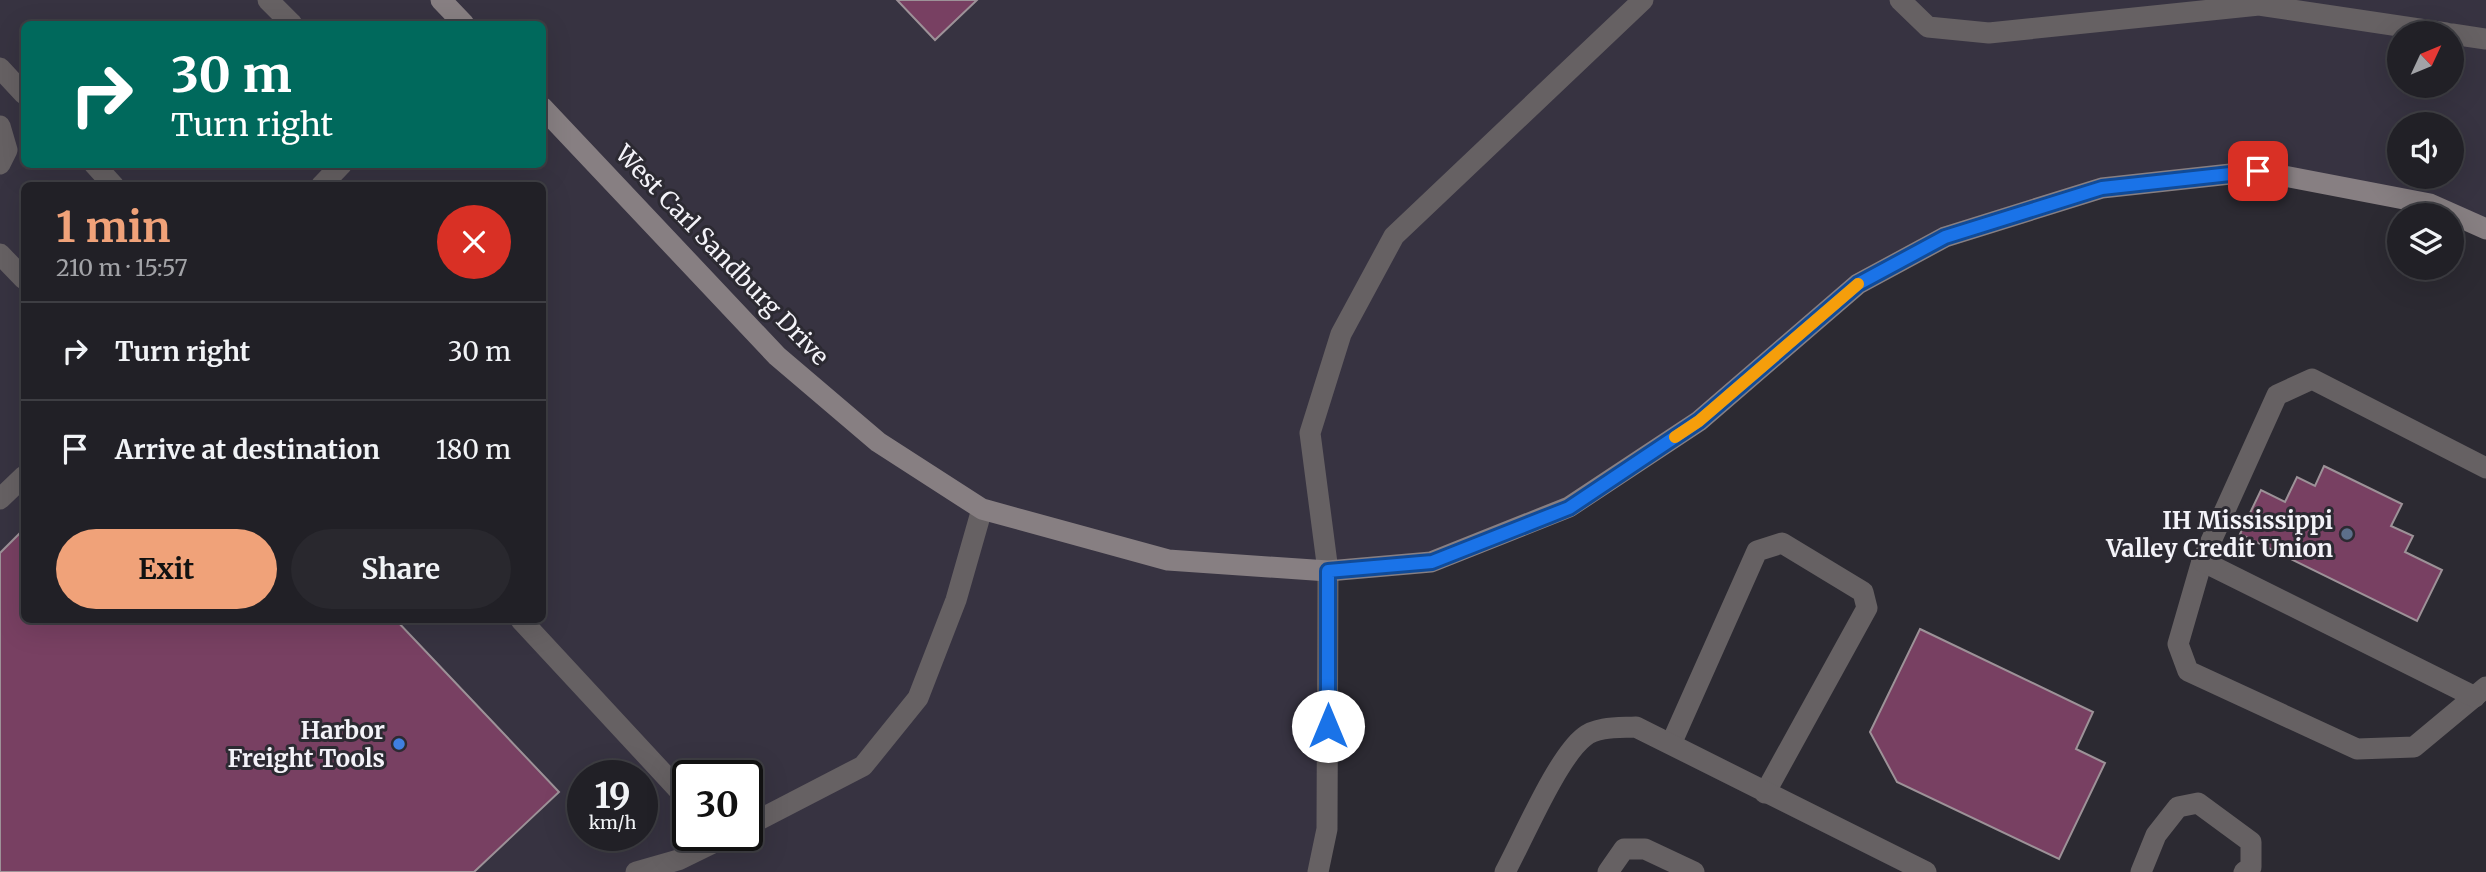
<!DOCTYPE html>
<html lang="en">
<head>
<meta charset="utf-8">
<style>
	:root { --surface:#212026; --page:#29282e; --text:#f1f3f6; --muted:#a2a3a7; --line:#3e3e43; --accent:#f0a279 }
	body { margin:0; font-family:Merriweather,serif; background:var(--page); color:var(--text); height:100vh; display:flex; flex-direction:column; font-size:26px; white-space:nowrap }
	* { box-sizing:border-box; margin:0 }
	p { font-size:23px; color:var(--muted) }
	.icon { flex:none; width:38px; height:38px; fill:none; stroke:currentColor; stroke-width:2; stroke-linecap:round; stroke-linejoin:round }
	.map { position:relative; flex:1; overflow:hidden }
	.drawer { position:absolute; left:21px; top:182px; width:525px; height:441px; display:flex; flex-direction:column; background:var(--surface); border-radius:10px; box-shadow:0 7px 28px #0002,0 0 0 2px var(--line) }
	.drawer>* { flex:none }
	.guide { position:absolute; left:21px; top:21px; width:525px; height:147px; border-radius:10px; box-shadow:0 7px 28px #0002,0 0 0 2px var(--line); background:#00695c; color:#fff; overflow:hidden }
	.needle { width:46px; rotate:46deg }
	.fabs { position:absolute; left:2387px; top:21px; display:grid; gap:14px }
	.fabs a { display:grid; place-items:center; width:77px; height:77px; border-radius:50%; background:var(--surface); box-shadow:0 7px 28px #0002,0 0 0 2px var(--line); font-size:35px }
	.speed { position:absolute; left:567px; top:760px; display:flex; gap:14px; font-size:35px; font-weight:700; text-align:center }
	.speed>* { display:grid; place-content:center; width:91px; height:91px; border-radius:50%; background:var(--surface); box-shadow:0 7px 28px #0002,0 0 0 2px var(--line); line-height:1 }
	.speed small { font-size:18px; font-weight:400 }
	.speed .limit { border:4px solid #111; border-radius:10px; background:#fff; color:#111 }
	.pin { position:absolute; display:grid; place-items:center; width:60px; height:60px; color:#fff; margin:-30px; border-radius:14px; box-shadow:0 4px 10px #0006 }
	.me { position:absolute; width:77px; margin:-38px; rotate:0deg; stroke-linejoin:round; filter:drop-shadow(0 0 5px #0008) }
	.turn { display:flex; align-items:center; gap:24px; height:147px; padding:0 35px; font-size:32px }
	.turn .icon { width:91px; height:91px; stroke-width:2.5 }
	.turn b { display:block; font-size:49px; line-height:60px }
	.round { display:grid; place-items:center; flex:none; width:74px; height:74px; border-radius:37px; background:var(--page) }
	.head { display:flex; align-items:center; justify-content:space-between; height:119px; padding:0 35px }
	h1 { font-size:42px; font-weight:700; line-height:52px; color:var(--accent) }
	.primary-button { display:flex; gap:14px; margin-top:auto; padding:14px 35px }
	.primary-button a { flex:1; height:80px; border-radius:42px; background:var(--accent); color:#111; font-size:28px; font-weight:700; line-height:80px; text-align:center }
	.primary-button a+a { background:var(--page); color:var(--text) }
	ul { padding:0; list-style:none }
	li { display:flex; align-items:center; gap:21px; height:98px; padding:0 35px; border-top:2px solid var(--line) }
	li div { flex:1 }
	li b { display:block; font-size:26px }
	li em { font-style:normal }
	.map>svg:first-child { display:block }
</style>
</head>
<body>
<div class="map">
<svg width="2486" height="872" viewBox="0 0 2486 872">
	<rect width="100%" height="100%" fill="#2c2a32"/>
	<!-- built -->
	<path fill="#373341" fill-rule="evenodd" d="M0,0H2486V229L2430,204L2258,171L2102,188L1945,237L1858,284L1699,421L1569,507L1431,562L1328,571L1318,872H0ZM24,24H542V164H24ZM2399,33H2452V86H2399ZM2399,124H2452V177H2399ZM24,186H542V620H24ZM583,775H642V835H583ZM688,775H747V835H688Z"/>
	<!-- building -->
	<g fill="#784062" stroke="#9d9298" stroke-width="2">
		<polygon points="897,0 977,0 935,40"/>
		<polygon points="2324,466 2402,504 2391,526 2413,536 2405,552 2442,570 2417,621 2240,534 2261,490 2285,502 2297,477 2315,486"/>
		<polygon points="24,529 24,620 396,620 559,792 474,872 0,872 0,553"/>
		<polygon points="1920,629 2093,712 2076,749 2105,763 2059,859 1897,782 1870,732"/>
	</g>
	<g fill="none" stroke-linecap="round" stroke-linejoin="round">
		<!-- lane -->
		<g stroke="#666163" stroke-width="21">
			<polyline points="268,0 292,24"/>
			<polyline points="1900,0 1928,27 1989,33 2259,5 2446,33"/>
			<polyline points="2452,34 2486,39"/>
			<polyline points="0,68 24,94"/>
			<polyline points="0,126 7,150 0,164"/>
			<polyline points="94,164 114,186"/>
			<polyline points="321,186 342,164"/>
			<polyline points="0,254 24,279"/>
			<polyline points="2486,468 2312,379 2277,395 2202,561 2178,644 2188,671 2357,749 2414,747 2486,687"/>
			<polyline points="0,499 24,476"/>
			<polyline points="2202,561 2475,697"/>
			<polyline points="1328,571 1310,433 1341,334 1394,236 1643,0"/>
			<polyline points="521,620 688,800"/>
			<polyline points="1671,744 1757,551 1782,543 1863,592 1867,608 1765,793"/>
			<polyline points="747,826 863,766 918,698 956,600 982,509"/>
			<polyline points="636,872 678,860 729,835"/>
			<path d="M1505,872C1523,839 1557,758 1584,737C1597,726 1620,728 1636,727L1926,872"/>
			<polyline points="1608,872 1624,849 1645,849 1694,872"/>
			<polyline points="2141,872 2156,835 2178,807 2198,803 2251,842 2251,867 2244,872"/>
		</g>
		<!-- street -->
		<polyline stroke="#666163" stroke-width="21" points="1318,872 1327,829 1328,571"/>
		<!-- secondary -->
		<g stroke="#877f82" stroke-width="21">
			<polyline points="441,0 464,24"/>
			<polyline points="542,107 777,356 878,442 982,509 1168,560 1328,571 1431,562 1569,507 1699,421 1858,284 1945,237 2102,188 2258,171 2430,204 2486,229"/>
		</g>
	</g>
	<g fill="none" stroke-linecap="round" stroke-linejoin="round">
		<defs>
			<polyline id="route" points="1328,726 1328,571 1432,562 1569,508 1699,421 1858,284 1945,237 2102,188 2258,171"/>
		</defs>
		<!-- route casing -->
		<use href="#route" stroke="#114b97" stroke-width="18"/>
		<!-- route -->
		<use href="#route" stroke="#1a73e8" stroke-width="12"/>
		<!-- slow -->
		<polyline stroke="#f59e0b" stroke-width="12" points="1675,437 1699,421 1858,284"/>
	</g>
	<!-- markers -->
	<circle fill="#5c6f8a" stroke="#2c2a32" stroke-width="2.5" cx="2347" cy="534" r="7"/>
	<circle fill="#3f7fe0" stroke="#2c2a32" stroke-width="2.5" cx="399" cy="744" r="7"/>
	<g text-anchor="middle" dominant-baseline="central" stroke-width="6" stroke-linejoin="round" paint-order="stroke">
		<!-- street labels -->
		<g font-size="24" fill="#f4f3f9" stroke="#2c2a32">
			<text transform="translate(722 255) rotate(46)">West Carl Sandburg Drive</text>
		</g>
		<!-- poi labels -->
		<g font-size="24" font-weight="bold" fill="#f4f3f9" stroke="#2c2a32" text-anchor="end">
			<text x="2333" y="520">IH Mississippi<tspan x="2333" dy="28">Valley Credit Union</tspan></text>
			<text x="385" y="730">Harbor<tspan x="385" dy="28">Freight Tools</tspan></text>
		</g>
	</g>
</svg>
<div class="fabs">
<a><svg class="needle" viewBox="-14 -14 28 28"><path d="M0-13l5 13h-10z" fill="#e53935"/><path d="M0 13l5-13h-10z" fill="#a2a3a7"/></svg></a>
<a><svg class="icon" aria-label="sound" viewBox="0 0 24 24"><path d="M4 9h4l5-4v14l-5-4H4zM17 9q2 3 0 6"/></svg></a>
<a><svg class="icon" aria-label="layers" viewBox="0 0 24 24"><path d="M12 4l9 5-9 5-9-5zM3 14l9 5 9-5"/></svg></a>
</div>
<div class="speed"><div>19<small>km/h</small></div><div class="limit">30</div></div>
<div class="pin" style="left:2258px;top:171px;background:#d93025"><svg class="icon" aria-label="arrive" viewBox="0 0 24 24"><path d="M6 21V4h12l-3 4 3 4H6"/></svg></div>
<svg class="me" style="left:1328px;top:726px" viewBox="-20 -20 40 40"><circle r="19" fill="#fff"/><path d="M0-13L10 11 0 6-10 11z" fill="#1a73e8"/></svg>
<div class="guide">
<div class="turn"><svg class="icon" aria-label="right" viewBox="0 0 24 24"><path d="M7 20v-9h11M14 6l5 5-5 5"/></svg><div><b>30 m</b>Turn right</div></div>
</div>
<section class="drawer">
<div class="head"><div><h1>1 min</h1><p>210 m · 15:57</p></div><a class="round" style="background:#d93025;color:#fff"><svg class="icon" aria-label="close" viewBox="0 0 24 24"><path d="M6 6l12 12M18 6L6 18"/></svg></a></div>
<ul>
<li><svg class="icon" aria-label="right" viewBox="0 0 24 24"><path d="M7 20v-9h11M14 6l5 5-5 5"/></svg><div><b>Turn right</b></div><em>30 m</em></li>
<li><svg class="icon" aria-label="arrive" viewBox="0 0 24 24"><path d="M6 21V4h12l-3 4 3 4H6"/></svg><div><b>Arrive at destination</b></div><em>180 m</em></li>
</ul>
<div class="primary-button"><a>Exit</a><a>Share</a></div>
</section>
</div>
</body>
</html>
